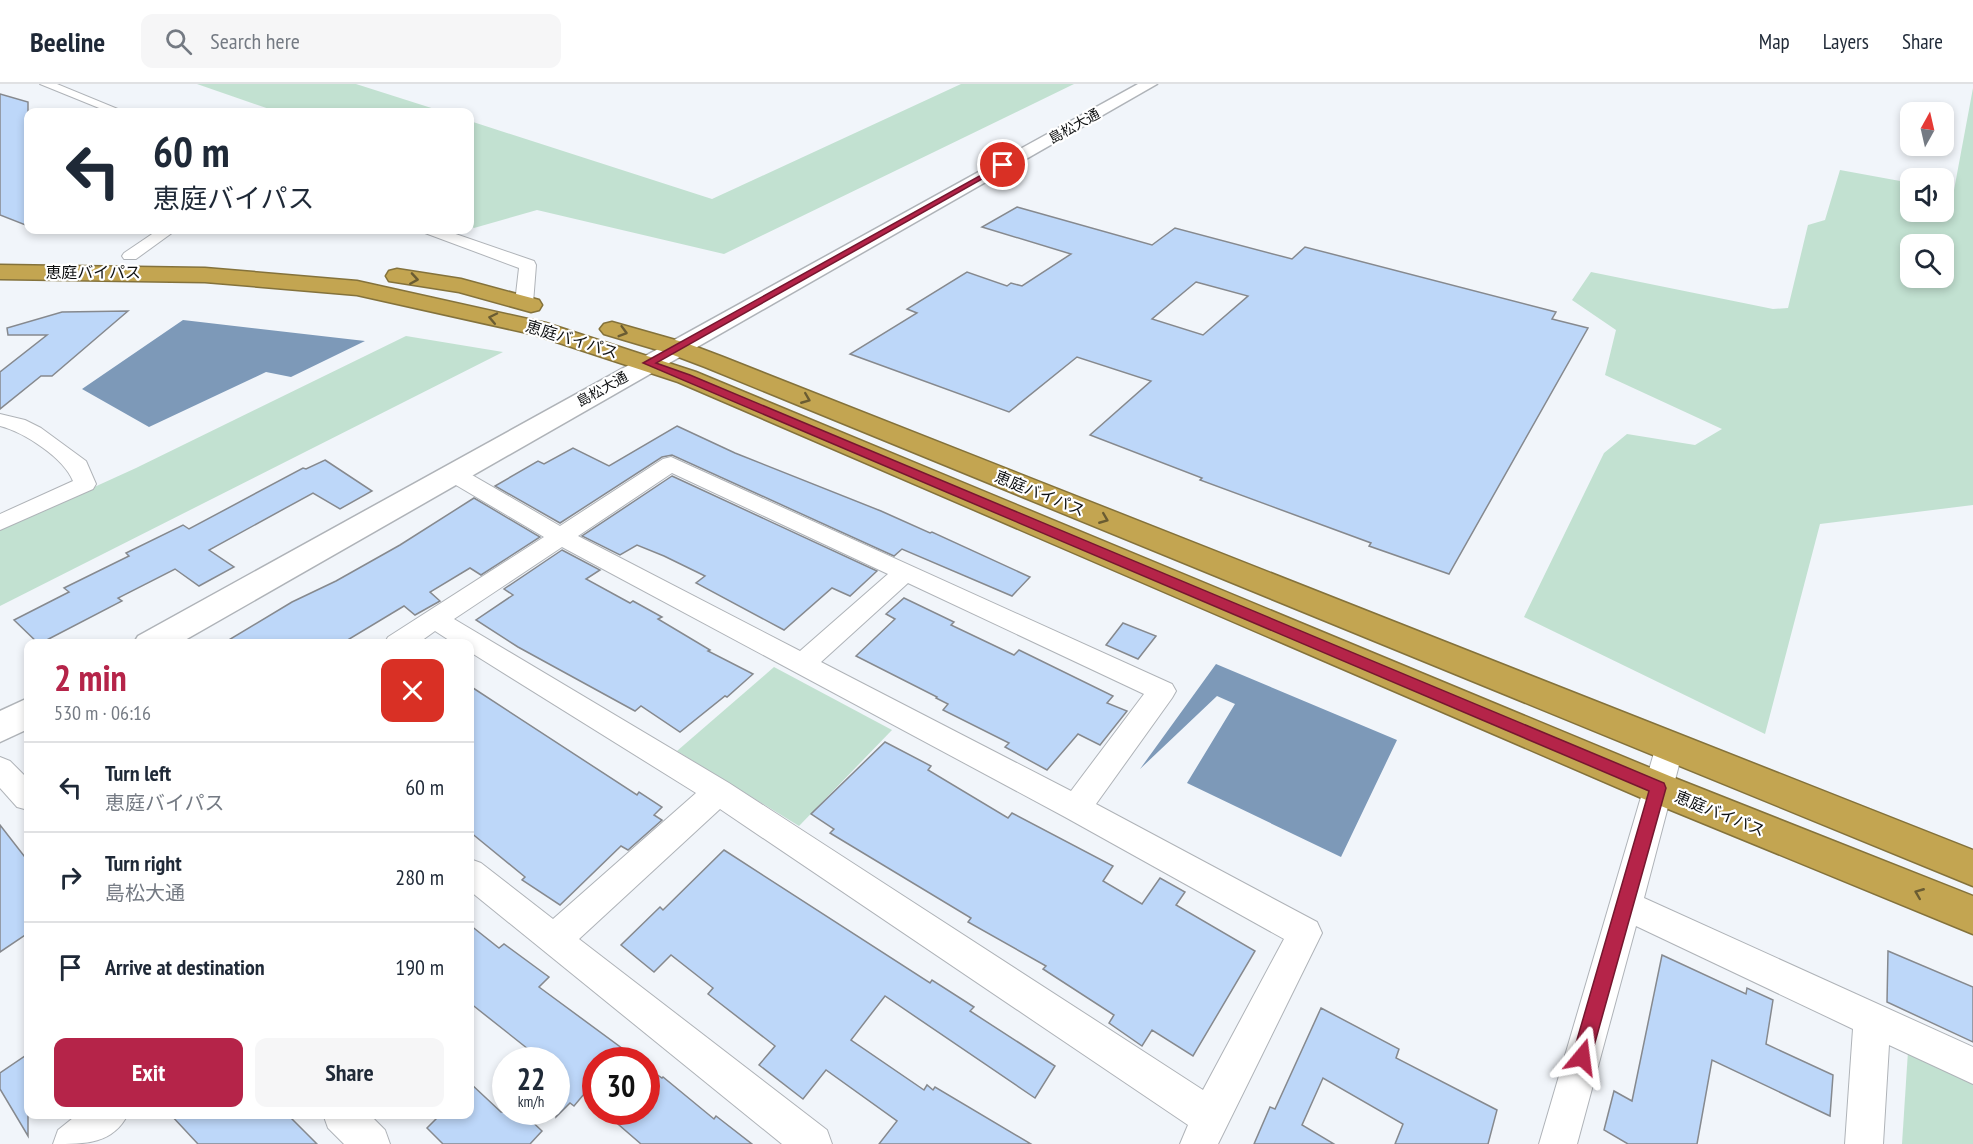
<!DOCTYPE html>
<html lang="en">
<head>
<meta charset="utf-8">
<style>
	:root { --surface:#fff; --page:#f6f6f7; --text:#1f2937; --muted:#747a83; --line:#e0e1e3; --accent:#b52449 }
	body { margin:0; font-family:"PT Sans Narrow","Noto Sans JP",sans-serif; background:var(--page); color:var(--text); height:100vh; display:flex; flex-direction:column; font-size:22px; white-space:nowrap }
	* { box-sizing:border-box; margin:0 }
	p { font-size:20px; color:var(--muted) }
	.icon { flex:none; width:33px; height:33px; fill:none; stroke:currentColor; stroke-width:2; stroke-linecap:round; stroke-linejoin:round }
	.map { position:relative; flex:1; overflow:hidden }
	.sheet { position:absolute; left:24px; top:555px; width:450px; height:480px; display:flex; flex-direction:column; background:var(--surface); border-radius:12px; box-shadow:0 3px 9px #0003 }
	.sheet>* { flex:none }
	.banner { position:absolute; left:24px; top:24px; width:450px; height:126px; border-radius:12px; box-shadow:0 3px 9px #0003; background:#fff; color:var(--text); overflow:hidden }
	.needle { width:39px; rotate:8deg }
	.buttons { position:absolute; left:1900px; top:18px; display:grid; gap:12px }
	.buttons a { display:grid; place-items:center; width:54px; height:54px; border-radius:12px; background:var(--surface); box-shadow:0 3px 9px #0003; font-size:30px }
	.speed { position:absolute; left:492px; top:963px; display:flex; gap:12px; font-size:30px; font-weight:700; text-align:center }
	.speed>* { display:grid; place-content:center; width:78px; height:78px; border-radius:50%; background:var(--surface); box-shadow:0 3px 9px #0003; line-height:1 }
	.speed small { font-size:15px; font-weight:400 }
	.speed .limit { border:9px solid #d22; background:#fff; color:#111 }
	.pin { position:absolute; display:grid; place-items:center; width:51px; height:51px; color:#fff; margin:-26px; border:3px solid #fff; border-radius:50%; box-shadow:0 2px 6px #0007 }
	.me { position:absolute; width:66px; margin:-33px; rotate:16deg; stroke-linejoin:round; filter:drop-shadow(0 0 4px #0008) }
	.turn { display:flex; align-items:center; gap:21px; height:126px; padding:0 30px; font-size:27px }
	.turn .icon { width:78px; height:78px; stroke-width:2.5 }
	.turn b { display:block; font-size:42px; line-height:51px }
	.round { display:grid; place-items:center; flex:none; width:63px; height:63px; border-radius:12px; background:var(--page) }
	.summary { display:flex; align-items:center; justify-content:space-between; height:102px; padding:0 30px }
	h1 { font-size:36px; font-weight:700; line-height:45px; color:var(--accent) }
	.action { display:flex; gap:12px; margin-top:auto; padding:12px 30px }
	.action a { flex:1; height:69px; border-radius:12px; background:var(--accent); color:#fff; font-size:24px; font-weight:700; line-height:69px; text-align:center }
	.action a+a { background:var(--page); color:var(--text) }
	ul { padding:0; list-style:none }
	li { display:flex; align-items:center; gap:18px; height:90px; padding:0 30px; border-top:2px solid var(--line) }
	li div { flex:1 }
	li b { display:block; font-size:22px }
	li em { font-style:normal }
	header { display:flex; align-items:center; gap:36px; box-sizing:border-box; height:84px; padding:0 30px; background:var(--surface); border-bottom:2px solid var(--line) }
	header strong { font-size:28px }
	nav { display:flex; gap:33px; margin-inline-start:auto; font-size:21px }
	.search { width:420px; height:54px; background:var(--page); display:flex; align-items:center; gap:15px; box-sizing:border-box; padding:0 21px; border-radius:12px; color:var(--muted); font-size:22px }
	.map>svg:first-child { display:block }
</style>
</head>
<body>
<header>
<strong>Beeline</strong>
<div class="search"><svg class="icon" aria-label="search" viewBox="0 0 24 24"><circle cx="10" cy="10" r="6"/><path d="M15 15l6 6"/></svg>Search here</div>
<nav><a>Map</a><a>Layers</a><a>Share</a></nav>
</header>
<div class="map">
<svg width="1973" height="1060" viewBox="0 0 1973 1060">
	<rect width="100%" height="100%" fill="#f1f5fa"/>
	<!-- green -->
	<g fill="#c2e1d1" fill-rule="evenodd">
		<polygon points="197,0 356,0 444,28 278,28"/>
		<polygon points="961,0 1074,0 724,170 537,126 474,144 470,142 470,37 712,115"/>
		<path d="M1973,4V421L1820,440L1765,650L1524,533L1604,369L1627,350L1695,361L1722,345L1605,291L1616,246L1572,216L1591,188L1773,225L1788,224L1808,141L1825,136L1840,86L1911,99V128H1944V105L1954,106ZM1944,160V194H1911V160Z"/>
		<polygon points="406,252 503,268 0,522 0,446 136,384"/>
		<polygon points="774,583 892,646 799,742 677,667"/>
		<polygon points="1908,967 1973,998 1973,1060 1902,1060"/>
	</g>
	<!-- water -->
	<g fill="#7d99b8">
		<polygon points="183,236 365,257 291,293 266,288 149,343 82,305"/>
		<polygon points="1216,580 1397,656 1341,773 1187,699 1235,620 1217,612 1140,685"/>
	</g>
	<!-- building -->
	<g fill="#bdd7f9" stroke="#86898e" stroke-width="1.5" fill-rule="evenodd">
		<polygon points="0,10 28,18 28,142 0,131"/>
		<path d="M1017,123L1152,161L1175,144L1292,175L1305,163L1556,228L1552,235L1588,244L1449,490L1369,462L1371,459L1200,396L1202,394L1090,351L1151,297L1077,273L1009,328L850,270L917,229L907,225L967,188L1007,202L1011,199L1022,202L1071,170L982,143ZM1196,198L1248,212L1203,251L1152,235Z"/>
		<polygon points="128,227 52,292 41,292 0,325 0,288 47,251 8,251 7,244 62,228"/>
		<polygon points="677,342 735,369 881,427 930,449 932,448 1030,493 1012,512 902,465 894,472 672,371 662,373 560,439 495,402 538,377 544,380 573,364 609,382"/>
		<polygon points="325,376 372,407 340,425 313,409 209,466 234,483 199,502 175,485 118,514 122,517 39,560 14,536 69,508 64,504 129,472 126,469 183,441 189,445 303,384 306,385"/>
		<polygon points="672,392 877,487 850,512 832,504 784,546 696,499 705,492 664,472 637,461 620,471 582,452"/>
		<polygon points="474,414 540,453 481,491 470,484 430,508 440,517 415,531 404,522 341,560 222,560 292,518 336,497 400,461"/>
		<polygon points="562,466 600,486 586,495 630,519 633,517 662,533 658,535 710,566 708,567 753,590 727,613 725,612 680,648 641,622 635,627 518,563 476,536 513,511 504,505"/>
		<polygon points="904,514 954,538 951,541 1014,571 1019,566 1113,612 1107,619 1127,627 1100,661 1078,650 1047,686 1005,663 1009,659 943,626 948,620 936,614 937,613 856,572 895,535 886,530"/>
		<polygon points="1123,539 1156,552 1138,575 1106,561"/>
		<polygon points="470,602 637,711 639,708 662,723 654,731 662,736 628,766 621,762 560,821 522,796 525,793 470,748"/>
		<polygon points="885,658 931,682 928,686 1008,734 1012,729 1113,782 1103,797 1142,820 1160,794 1185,808 1176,821 1255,867 1193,972 1152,946 1142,962 1109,939 1114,931 1043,885 1046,882 968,838 971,834 830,749 834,745 811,730"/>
		<polygon points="0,741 28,777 28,849 0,868"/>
		<polygon points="724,766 930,899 932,896 974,923 970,927 1055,982 1035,1014 885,912 851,956 924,1006 927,1001 933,1006 935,1003 1031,1060 879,1060 897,1037 826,986 803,1015 759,981 775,962 708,910 713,904 671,871 654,888 621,861 660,823 663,826"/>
		<polygon points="470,841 499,864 504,860 549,893 539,903 638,976 596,976 596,1020 584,1010 574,1022 570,1019 556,1033 556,976 542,976 470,919"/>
		<polygon points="1888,867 1973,903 1973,958 1887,918"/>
		<polygon points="1662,871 1746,910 1747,904 1773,916 1766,960 1833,991 1830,1032 1712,976 1697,1060 1628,1060 1604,1046 1614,1007 1632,1017"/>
		<polygon points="1321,924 1399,965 1396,974 1497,1026 1488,1060 1395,1060 1403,1040 1323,994 1302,1041 1334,1060 1254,1060 1270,1023 1275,1025"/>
		<polygon points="28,970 28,1052 0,1005 0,989"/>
		<polygon points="646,983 662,994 663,993 714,1035 716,1032 752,1060 641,1060 604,1028 646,1028"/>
		<polygon points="470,999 501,1028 522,1028 542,1047 530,1060 443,1060 427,1044 441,1030 470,1030"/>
		<polygon points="170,1030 287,1030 317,1060 198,1060"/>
	</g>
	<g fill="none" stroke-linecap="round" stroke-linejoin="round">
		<defs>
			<g id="street">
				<polygon points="40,0 57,0 125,28 109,28"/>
				<polygon points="158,146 176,146 136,175 124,175 122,172 124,169"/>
				<polygon points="423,146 444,146 534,177 536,181 533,219 530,223 518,223 515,219 519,184 425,149"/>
				<path d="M0,330L25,336L41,344L86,377L96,400L93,405L0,446V430L73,397C64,374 24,348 0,342Z"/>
				<path d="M671,373L1172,600L1176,607L1172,614L1096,720L1317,838L1322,849L1218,1060H1180L1188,1041L720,725L579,855L827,1046L832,1060H782L470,807V775L481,779L553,835L696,709L470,568V560H455L435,547L417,560H384L388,553L544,453L444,394L441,389L444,384L452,382L460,384L560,442L663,375ZM672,389L888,490L800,567L578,452ZM562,463L1065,733L1284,855L1203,1006L729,699L454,535ZM908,499L1144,610L1071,707L821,578Z"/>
				<polygon points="1670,651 1680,654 1684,662 1644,814 1973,963 1973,1000 1889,961 1883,1060 1845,1060 1853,945 1636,842 1577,1060 1539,1060 1656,662 1660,654"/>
				<polygon points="0,673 10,677 28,695 28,726 17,723 0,704"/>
				<path d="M78,1030H128C113,1060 86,1060 53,1060L58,1046Z"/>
				<polygon points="323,1030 369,1030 385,1046 390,1060 344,1060 328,1044"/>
			</g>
			<g id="secondary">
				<polygon points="1138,0 1157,0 178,560 133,560 138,552"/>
				<polygon points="28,614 28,645 0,658 0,627"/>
			</g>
			<g id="highway">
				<polygon points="0,181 205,184 357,197 546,239 696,288 1672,693 1973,812 1973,850 1644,715 678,298 532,250 357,211 205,198 0,195"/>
				<polygon points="397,185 461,195 539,216 542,221 539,226 531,228 459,208 389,197 386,192 389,187"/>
				<polygon points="612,238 686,259 723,273 1973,766 1973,802 705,283 668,269 604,250 600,245 604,240"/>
			</g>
		</defs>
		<!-- street casing -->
		<use href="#street" stroke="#afb3b8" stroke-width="2"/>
		<!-- secondary casing -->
		<use href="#secondary" stroke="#afb3b8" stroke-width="3"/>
		<!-- highway casing -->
		<use href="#highway" stroke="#84723b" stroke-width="3"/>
		<!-- street -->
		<use href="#street" fill="#fff" fill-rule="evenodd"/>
		<!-- secondary -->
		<use href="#secondary" fill="#fff" fill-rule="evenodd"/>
		<!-- highway -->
		<use href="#highway" fill="#c3a551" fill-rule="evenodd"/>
	</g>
	<!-- one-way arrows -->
	<defs><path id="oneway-chevron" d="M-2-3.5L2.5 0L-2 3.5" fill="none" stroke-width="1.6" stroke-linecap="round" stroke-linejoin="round" transform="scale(1.5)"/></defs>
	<g stroke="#6a5c32">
		<use href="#oneway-chevron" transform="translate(414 195) rotate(9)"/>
		<use href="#oneway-chevron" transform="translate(493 234) rotate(-168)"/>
		<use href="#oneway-chevron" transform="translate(623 248) rotate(16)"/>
		<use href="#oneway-chevron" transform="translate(806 315) rotate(22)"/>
		<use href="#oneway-chevron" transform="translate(1104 435) rotate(22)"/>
		<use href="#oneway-chevron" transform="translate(1919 809) rotate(-158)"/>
	</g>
	<!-- route -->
	<polygon fill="#b52449" stroke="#76172f" stroke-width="1.5" points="1001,80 1007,81 656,279 690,291 1664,699 1666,704 1589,980 1582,983 1575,980 1572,973 1649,707 643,279"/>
	<g text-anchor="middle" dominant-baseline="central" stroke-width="4.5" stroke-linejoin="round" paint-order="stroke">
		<!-- far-street labels -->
		<g font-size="14" fill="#101213" stroke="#fff">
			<text transform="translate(1074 42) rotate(-29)">島松大通</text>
			<text transform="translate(602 305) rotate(-29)">島松大通</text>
		</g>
		<!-- street labels -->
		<g font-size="16" fill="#101213" stroke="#fff">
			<text x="93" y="188">恵庭バイパス</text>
			<text transform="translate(572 255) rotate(17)">恵庭バイパス</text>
			<text transform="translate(1040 409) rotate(22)">恵庭バイパス</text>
			<text transform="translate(1720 729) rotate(22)">恵庭バイパス</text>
		</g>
	</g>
</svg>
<div class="buttons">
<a><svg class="needle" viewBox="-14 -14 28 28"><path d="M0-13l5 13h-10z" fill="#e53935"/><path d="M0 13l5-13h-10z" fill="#747a83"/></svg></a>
<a><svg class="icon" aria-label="sound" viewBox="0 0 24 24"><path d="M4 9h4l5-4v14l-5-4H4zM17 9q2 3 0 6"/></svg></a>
<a><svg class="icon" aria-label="search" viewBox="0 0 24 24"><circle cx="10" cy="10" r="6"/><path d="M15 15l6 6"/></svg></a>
</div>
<div class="speed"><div>22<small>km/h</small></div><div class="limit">30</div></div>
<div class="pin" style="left:1003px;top:81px;background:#d93025"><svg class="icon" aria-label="arrive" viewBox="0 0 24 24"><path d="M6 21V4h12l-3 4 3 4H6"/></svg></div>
<svg class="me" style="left:1582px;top:973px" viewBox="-20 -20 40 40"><path d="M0-17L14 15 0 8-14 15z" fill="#b52449" stroke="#fff" stroke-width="4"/></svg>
<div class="banner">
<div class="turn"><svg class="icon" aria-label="left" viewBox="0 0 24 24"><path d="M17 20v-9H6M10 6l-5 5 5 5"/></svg><div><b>60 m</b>恵庭バイパス</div></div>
</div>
<section class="sheet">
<div class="summary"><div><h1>2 min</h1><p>530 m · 06:16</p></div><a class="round" style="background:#d93025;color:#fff"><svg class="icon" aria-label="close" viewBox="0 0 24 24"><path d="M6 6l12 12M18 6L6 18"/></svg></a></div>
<ul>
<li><svg class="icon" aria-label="left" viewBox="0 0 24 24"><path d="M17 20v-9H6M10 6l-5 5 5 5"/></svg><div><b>Turn left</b><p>恵庭バイパス</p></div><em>60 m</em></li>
<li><svg class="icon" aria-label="right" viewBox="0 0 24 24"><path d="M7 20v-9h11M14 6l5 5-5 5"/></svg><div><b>Turn right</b><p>島松大通</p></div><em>280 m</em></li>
<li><svg class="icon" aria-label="arrive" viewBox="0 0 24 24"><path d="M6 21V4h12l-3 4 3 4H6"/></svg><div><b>Arrive at destination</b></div><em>190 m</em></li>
</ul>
<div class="action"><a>Exit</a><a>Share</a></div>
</section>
</div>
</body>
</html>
